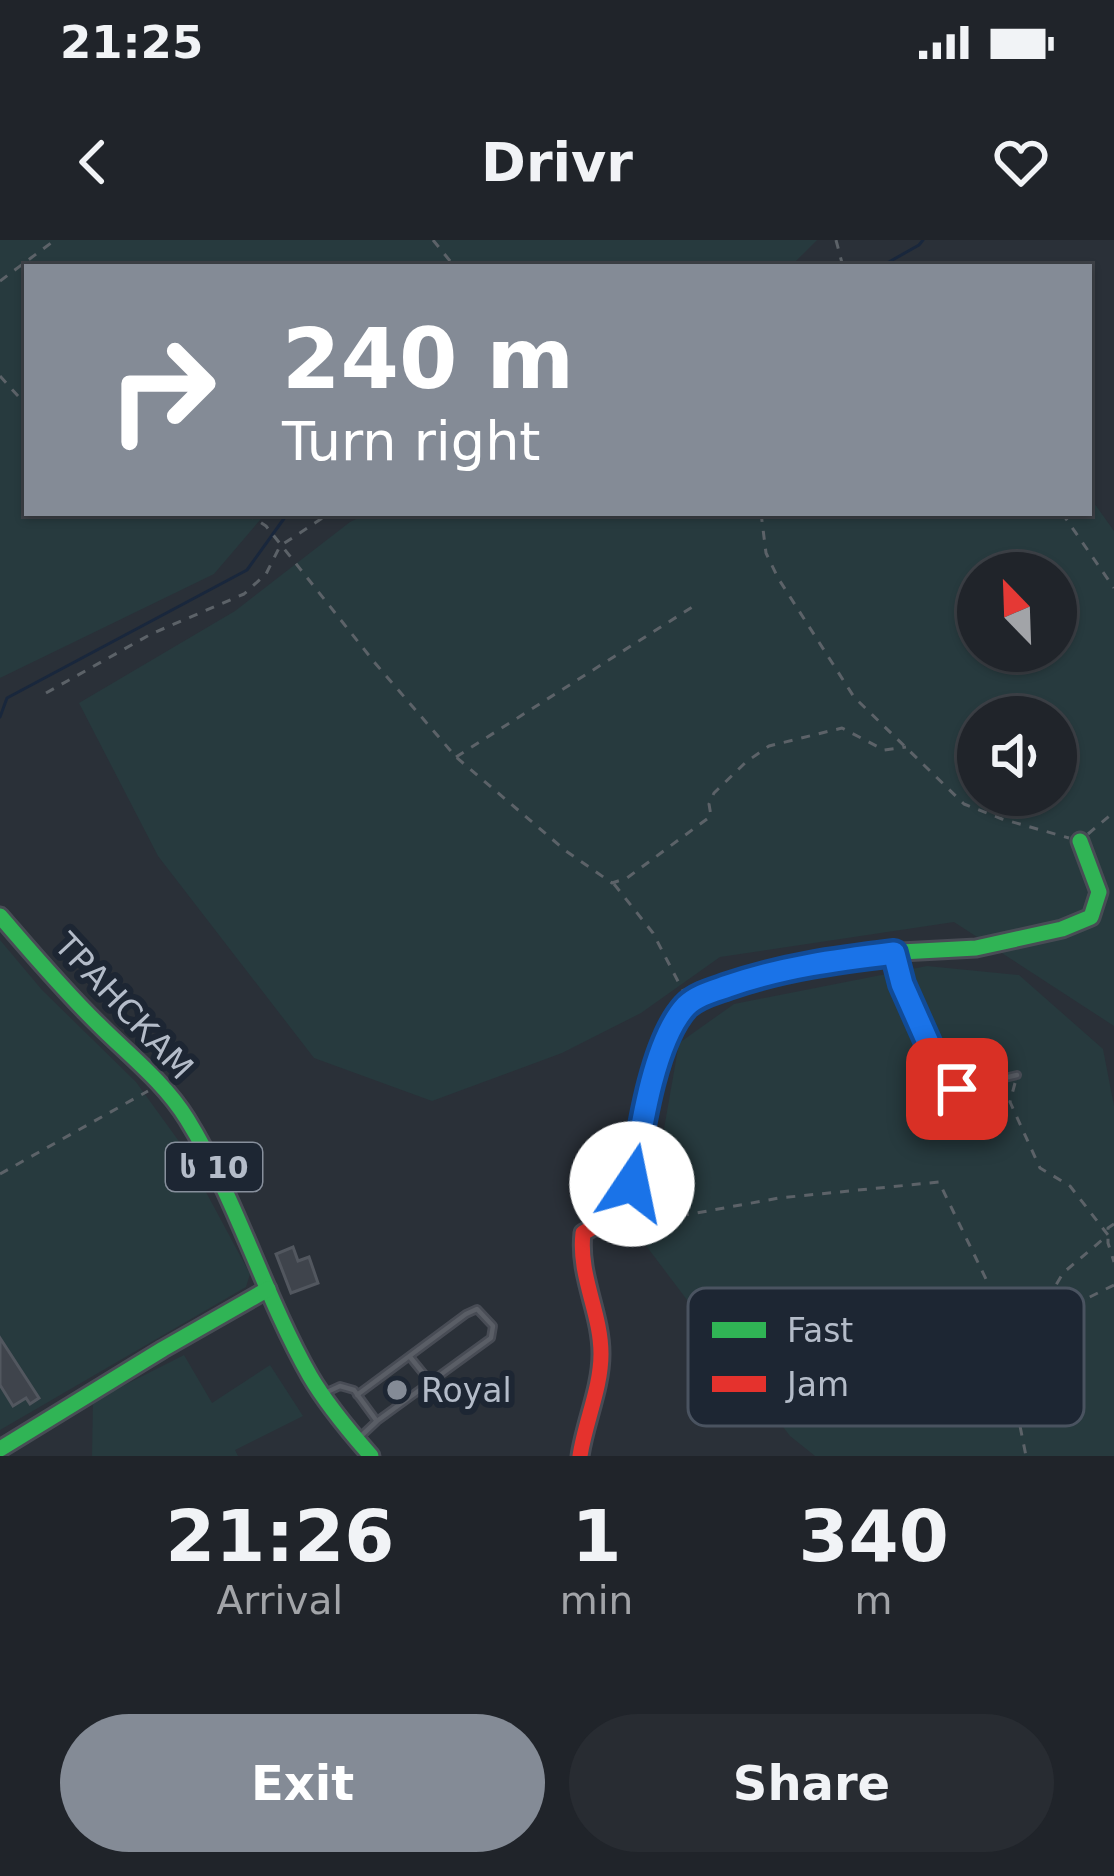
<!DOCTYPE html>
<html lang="en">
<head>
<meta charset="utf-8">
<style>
	:root { --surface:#20242a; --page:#282c32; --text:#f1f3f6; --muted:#a2a4a8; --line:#3d4147; --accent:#848b96 }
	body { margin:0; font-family:"DejaVu Sans",sans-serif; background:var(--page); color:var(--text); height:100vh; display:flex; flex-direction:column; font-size:45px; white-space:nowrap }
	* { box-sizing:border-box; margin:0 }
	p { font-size:39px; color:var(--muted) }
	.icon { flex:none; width:66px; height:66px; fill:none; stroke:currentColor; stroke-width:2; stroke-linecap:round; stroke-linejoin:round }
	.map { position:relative; height:1216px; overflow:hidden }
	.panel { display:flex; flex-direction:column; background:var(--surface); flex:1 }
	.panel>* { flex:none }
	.hud { position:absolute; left:24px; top:24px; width:1068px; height:252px; border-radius:0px; box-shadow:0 3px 9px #0004,0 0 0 3px var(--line); background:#848b96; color:#fff; overflow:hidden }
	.needle { width:78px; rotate:337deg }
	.tools { position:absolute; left:957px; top:312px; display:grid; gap:24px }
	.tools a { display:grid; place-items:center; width:120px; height:120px; border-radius:50%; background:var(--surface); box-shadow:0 3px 9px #0004,0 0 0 3px var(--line); font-size:60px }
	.pin { position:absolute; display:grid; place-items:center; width:102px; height:102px; color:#fff; margin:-51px; border-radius:24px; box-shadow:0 6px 18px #0006 }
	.me { position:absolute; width:132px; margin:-66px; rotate:11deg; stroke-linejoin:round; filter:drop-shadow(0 0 9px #0008) }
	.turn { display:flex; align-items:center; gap:42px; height:252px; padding:0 60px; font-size:54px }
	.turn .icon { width:156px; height:156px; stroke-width:2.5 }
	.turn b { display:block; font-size:84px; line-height:102px }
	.eta { display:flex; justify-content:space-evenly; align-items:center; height:204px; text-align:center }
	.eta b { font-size:72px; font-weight:700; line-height:84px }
	.cta { display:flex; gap:24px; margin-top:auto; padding:24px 60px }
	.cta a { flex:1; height:138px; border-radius:72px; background:var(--accent); color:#fff; font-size:48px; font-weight:700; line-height:138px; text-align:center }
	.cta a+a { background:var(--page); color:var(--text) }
	.status { display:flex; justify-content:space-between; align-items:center; height:84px; padding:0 60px; background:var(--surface); direction:ltr }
	.status svg { height:33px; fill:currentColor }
	header { display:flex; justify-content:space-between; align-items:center; height:156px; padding:0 60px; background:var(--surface); font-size:54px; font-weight:700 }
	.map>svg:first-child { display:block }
</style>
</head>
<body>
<div class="status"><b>21:25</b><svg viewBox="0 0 49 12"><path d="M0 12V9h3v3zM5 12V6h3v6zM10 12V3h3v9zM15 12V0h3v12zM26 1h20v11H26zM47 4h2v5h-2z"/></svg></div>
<header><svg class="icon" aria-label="back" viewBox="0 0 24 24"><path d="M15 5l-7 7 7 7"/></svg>Drivr<svg class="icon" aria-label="heart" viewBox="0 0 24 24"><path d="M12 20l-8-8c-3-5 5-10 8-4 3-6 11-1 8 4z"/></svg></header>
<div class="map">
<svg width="1114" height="1216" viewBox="0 0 1114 1216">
	<rect width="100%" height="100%" fill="#2a3038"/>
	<!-- green -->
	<g fill="#273a3e" fill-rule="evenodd">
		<polygon points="0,0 817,0 790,27 27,27 27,273 266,273 214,334 0,438"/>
		<path d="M1089,256L1114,291V786L954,682L720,717L641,773L562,813L432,861L314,818L158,616L79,463L235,371L350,282L369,273H1089ZM978,333H1056V411H978ZM978,477H1056V555H978Z"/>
		<polygon points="0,700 42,750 136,842 178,900 250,1034 246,1047 0,1190"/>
		<polygon points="927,726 1019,735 1103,809 1114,866 1114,1216 815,1216 790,1196 644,1003 679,803 734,764"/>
		<polygon points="184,1115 212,1163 270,1125 303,1176 235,1210 238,1216 92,1216 93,1161"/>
	</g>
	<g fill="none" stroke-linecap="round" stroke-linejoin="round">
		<!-- stream -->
		<g stroke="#19273c" stroke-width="3">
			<polyline points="880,27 919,5 923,0"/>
			<polyline points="0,477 7,458 247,330 288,273"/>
		</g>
	</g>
	<!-- building -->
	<g fill="#3f444c" stroke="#52575f" stroke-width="3">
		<polygon points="293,1007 298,1021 309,1017 318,1043 291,1053 276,1014"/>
		<polygon points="0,1098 39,1158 30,1164 26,1158 13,1166 0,1145"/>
	</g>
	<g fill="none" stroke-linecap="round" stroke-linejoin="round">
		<defs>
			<g id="lane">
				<polyline points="895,718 902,744 934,816 931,836 938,849 957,849 1017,835"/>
				<polyline points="410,1117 432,1144"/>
				<polyline points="327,1152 340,1146 354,1150 376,1180"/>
				<polyline points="357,1155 466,1074 477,1069 493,1086 491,1098 377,1181 360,1197"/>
			</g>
			<g id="fast">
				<path d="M0,676C32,713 64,751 99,785C129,815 164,842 187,879C237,960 263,1053 310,1136C327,1165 349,1191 371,1216"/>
				<polyline points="753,738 807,724 901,712 976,708 1062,689 1091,677 1099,652 1080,601"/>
				<polyline points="0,1209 163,1109 268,1049"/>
			</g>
			<path id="jam" d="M580,1216C585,1182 601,1148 601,1114C601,1072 578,1036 583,993C593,987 607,981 614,972C657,923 637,804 692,762C708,749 734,744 753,738"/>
		</defs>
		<!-- lane casing -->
		<use href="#lane" stroke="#484c55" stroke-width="10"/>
		<!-- fast casing -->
		<use href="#fast" stroke="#484c55" stroke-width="21"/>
		<!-- jam casing -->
		<use href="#jam" stroke="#484c55" stroke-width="21"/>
		<!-- path -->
		<g stroke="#5c6268" stroke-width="3" stroke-dasharray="9 9" stroke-linecap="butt">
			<polyline points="433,0 455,27"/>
			<polyline points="836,0 843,27"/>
			<polyline points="0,41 55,0"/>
			<polyline points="0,136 27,166"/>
			<polyline points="246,273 266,286 375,423 456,517 566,611 612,643 627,638 711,576 709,564 714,553 746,522 769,506 842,488 884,510 906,507"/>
			<polyline points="761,273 766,313 778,338 854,457 964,564 1002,579 1069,598"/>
			<polyline points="1062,273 1114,348"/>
			<polyline points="46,453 151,394 244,354 266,334 280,306 330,273"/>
			<polyline points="456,517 697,364"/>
			<polyline points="1088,594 1114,572"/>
			<polyline points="614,644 653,693 683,751"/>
			<polyline points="1015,843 1010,862 1040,928 1070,946 1108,995 1063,1033 1033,1084"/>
			<polyline points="0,934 148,851"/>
			<polyline points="626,974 680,976 779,958 939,942 986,1039 992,1106 1020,1186 1026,1216"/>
			<polyline points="1114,984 1108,988 1108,1003 1114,1022"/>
			<polyline points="993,1105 1114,1045"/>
		</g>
		<!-- lane -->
		<use href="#lane" stroke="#5a5e66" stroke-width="4.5"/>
		<!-- fast -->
		<use href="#fast" stroke="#30b455" stroke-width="15"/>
		<!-- jam -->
		<use href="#jam" stroke="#e5322d" stroke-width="15"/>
	</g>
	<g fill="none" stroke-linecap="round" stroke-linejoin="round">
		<defs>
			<path id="route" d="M632,944C640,895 653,801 686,766C697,755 714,751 728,746C783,727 837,720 894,713L902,744L934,816L932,836L938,849H957"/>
		</defs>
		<!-- route casing -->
		<use href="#route" stroke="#114b97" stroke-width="30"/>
		<!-- route -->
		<use href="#route" stroke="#1a73e8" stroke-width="21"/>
	</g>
	<!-- markers -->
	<circle fill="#848b96" stroke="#1d2633" stroke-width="4.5" cx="397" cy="1150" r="12"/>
	<g text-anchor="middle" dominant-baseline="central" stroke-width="12" stroke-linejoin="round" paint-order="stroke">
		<!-- shield labels -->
		<rect fill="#1d2633" stroke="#878f9c" stroke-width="3" x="166" y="903" width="96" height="48" rx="9"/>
		<g font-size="30" font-weight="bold" fill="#b4bcc9">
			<text x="214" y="927">ს 10</text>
		</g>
		<!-- street labels -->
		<g font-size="33" fill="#b4bcc9" stroke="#1d2633">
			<text transform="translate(124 766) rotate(47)">ТРАНСКАМ</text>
		</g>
		<!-- poi labels -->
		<g font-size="33" fill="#b4bcc9" stroke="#1d2633" text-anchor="start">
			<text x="421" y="1150">Royal</text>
		</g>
	</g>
	<!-- legend -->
	<rect x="688" y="1048" width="396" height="138" rx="18" fill="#1d2633" stroke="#4a5360" stroke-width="3"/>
	<rect x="712" y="1082" width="54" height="16" fill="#30b455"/>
	<rect x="712" y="1136" width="54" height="16" fill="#e5322d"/>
	<g font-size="33" fill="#b4bcc9">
		<text x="787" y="1102">Fast</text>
		<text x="787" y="1156">Jam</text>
	</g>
</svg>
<div class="tools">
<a><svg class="needle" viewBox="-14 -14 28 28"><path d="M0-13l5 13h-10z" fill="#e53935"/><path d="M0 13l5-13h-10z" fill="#a2a4a8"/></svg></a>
<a><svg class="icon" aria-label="sound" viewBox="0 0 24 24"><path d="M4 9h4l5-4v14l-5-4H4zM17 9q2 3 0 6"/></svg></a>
</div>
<div class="pin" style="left:957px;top:849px;background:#d93025"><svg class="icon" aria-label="arrive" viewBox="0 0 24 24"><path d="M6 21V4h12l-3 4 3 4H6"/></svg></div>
<svg class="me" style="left:632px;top:944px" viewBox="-20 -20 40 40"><circle r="19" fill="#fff"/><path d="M0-13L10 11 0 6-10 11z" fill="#1a73e8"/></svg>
<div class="hud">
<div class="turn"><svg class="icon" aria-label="right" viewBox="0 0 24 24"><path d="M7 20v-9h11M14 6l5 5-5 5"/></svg><div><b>240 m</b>Turn right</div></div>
</div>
</div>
<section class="panel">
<div class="eta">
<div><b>21:26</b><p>Arrival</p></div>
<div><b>1</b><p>min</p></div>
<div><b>340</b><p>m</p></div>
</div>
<div class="cta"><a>Exit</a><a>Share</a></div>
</section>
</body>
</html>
